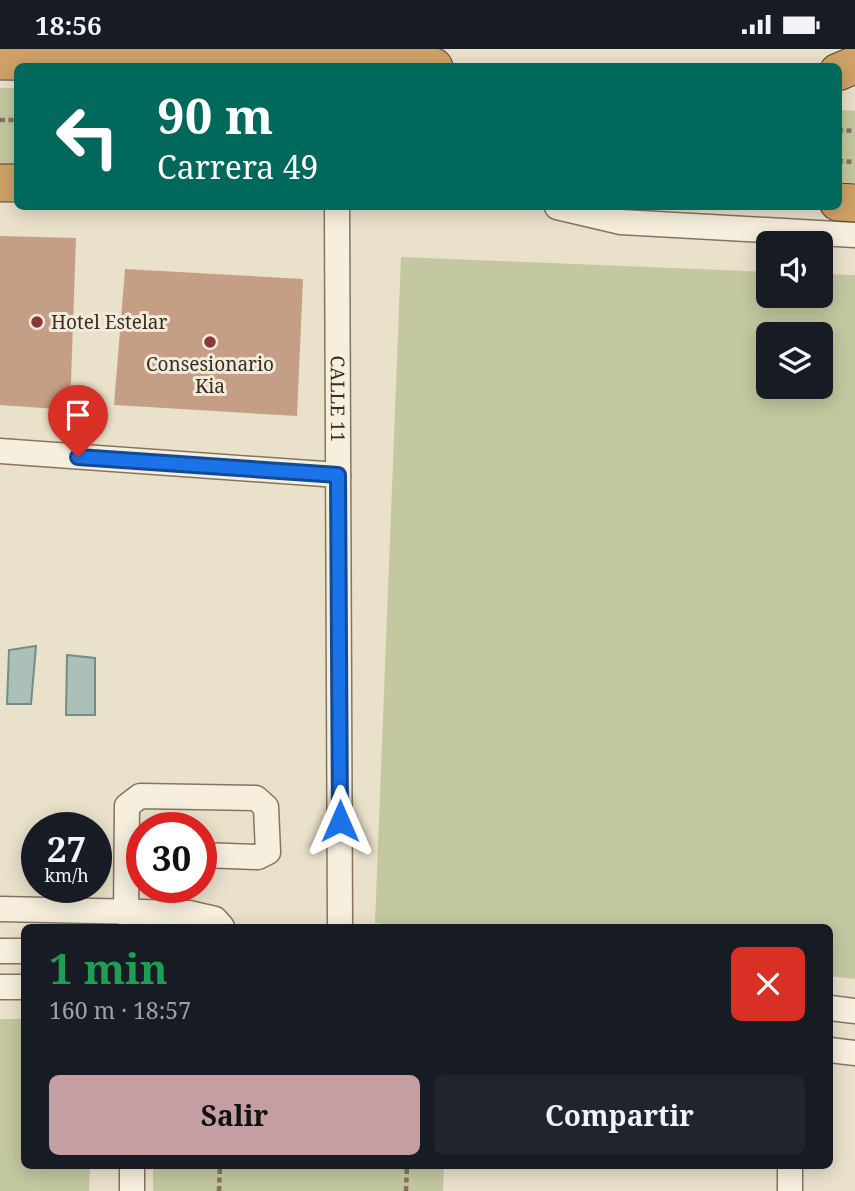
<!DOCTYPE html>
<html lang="es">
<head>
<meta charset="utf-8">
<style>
	:root { --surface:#171b24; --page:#20242c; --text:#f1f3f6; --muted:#9ea1a6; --accent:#c49ea0 }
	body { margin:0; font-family:"Noto Serif",serif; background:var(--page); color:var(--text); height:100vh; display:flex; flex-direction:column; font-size:26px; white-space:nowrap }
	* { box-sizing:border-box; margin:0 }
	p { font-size:23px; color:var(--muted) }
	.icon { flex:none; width:38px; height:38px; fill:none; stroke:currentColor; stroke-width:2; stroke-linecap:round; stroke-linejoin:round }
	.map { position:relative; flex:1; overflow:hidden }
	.side { position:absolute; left:21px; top:875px; width:812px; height:245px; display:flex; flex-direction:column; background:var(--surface); border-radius:10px; box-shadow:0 4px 18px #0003 }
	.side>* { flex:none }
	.hud { position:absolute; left:14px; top:14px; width:828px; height:147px; border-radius:10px; box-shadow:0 4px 18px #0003; background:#00695c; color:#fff; overflow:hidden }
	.fabs { position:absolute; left:756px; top:182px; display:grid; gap:14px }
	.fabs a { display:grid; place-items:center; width:77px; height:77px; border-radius:10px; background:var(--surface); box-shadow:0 4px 18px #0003; font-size:35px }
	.speed { position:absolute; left:21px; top:763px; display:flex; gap:14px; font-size:35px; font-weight:700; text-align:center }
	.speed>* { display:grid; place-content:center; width:91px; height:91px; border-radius:50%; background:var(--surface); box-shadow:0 4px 18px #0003; line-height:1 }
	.speed small { font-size:18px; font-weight:400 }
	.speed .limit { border:10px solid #d22; background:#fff; color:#111 }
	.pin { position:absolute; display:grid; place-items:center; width:60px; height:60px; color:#fff; margin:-72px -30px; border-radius:50% 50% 50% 0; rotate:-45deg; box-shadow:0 0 7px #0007 }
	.pin .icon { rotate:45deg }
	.me { position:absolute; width:77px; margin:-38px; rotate:0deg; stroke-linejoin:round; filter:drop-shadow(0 0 5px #0008) }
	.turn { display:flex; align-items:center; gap:24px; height:147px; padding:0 28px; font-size:32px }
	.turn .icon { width:91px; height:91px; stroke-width:2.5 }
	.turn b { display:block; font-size:49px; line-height:60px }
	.round { display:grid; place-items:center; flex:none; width:74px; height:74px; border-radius:10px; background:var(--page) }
	.overview { display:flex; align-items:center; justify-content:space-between; height:119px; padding:0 28px }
	h1 { font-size:42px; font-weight:700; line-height:52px; color:#1e9e55 }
	.action { display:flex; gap:14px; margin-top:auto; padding:14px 28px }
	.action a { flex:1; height:80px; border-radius:10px; background:var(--accent); color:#111; font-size:28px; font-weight:700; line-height:80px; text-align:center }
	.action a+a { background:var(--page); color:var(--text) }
	.status { display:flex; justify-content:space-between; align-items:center; height:49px; padding:0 35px; background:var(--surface); direction:ltr }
	.status svg { height:19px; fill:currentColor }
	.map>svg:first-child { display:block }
</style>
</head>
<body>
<div class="status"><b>18:56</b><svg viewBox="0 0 49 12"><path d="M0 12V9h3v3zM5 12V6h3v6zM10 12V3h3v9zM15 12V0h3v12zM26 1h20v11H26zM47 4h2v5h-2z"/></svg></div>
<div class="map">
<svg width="855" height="1142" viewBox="0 0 855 1142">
	<rect width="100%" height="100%" fill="#eae1cb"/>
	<!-- green -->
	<g fill="#c3c8a0" fill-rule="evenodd">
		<rect x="0" y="39" width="17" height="76"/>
		<polygon points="838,61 855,62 855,134 838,133"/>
		<path d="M401,208L768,223V247H821V225L855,226V930L830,927V878H410L375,874ZM768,285H821V338H768Z"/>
		<polygon points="0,970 24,970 24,1116 90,1117 89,1142 0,1142"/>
		<polygon points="153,1117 444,1117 443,1142 153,1142"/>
	</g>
	<!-- water -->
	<g fill="#abc0b9" stroke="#728e87" stroke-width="2">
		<polygon points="36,597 31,655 7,655 9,601"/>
		<polygon points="67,606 95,609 95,666 66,666"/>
	</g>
	<!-- building -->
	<g fill="#c49f85">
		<polygon points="0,187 76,189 70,361 0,356"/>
		<polygon points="125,220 303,230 297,367 114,356"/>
	</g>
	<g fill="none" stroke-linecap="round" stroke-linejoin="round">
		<defs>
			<g id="minor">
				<path id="s1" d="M337,158L340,878"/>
				<polyline points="557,158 621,173 855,186"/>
				<polyline points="0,402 338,426"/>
				<polyline points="0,860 189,864 215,870 222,878"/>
				<polyline points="126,865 127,757 140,747 256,749 266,758 268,803 258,808 201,806"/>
				<polyline points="0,902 24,902"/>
				<polyline points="0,938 24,938"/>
				<polyline points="830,959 855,962"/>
				<polyline points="830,1001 855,1004"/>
				<polyline points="132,1142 132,1116"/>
				<polyline points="790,1142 790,1116"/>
			</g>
			<g id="highway">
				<polyline points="0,12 434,18"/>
				<polyline points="838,23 855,16"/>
				<polyline points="0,134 18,134"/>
				<polyline points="838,153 855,154"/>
			</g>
		</defs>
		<!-- minor casing -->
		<use href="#minor" stroke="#867461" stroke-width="27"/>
		<!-- highway casing -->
		<use href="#highway" stroke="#544334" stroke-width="39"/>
		<!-- path -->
		<g stroke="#867461" stroke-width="4.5" stroke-dasharray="5 3.5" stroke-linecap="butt">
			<polyline points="0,71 18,71"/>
			<polyline points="838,81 855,82"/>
			<polyline points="838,112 855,113"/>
			<polyline points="219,1142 220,1116"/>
			<polyline points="406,1142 407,1116"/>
		</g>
		<!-- minor -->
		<use href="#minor" stroke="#f6efde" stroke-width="24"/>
		<!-- highway -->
		<use href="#highway" stroke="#cfa166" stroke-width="37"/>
	</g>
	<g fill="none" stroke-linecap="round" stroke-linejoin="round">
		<defs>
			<polyline id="route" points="78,408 338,426 340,772"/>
		</defs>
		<!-- route casing -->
		<use href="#route" stroke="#114b97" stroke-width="18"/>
		<!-- route -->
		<use href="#route" stroke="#1a73e8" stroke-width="12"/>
	</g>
	<!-- markers -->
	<g fill="#8e3738" stroke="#f3ebda" stroke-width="2.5">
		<circle cx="37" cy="273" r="7"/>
		<circle cx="210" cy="293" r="7"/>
	</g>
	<g text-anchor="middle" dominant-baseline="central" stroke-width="6" stroke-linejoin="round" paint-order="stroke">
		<!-- poi labels -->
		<g font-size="19" fill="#382d22" stroke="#f3ebda" text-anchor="start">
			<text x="51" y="273">Hotel Estelar</text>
			<text x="210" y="315" text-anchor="middle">Consesionario<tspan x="210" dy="22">Kia</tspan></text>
		</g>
		<!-- street labels -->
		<g font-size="19" fill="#382d22" stroke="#f3ebda">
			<text stroke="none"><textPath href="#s1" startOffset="192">CALLE 11</textPath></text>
		</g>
	</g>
</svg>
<div class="fabs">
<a><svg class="icon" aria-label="sound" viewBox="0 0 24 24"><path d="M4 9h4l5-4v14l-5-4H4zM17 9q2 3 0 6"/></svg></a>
<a><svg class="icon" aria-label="layers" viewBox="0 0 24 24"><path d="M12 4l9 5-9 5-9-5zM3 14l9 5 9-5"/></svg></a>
</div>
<div class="speed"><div>27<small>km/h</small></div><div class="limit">30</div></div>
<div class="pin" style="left:78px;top:408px;background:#d93025"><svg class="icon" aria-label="arrive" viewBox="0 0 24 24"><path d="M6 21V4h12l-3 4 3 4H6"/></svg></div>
<svg class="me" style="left:340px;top:772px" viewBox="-20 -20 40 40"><path d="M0-17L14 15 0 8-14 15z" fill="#1a73e8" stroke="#fff" stroke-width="4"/></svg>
<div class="hud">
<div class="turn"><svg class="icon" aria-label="left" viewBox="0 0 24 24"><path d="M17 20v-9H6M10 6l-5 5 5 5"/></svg><div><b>90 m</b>Carrera 49</div></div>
</div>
<section class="side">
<div class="overview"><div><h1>1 min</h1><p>160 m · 18:57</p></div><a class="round" style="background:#d93025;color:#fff"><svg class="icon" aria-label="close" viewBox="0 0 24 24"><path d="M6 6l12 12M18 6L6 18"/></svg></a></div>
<div class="action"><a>Salir</a><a>Compartir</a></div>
</section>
</div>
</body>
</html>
